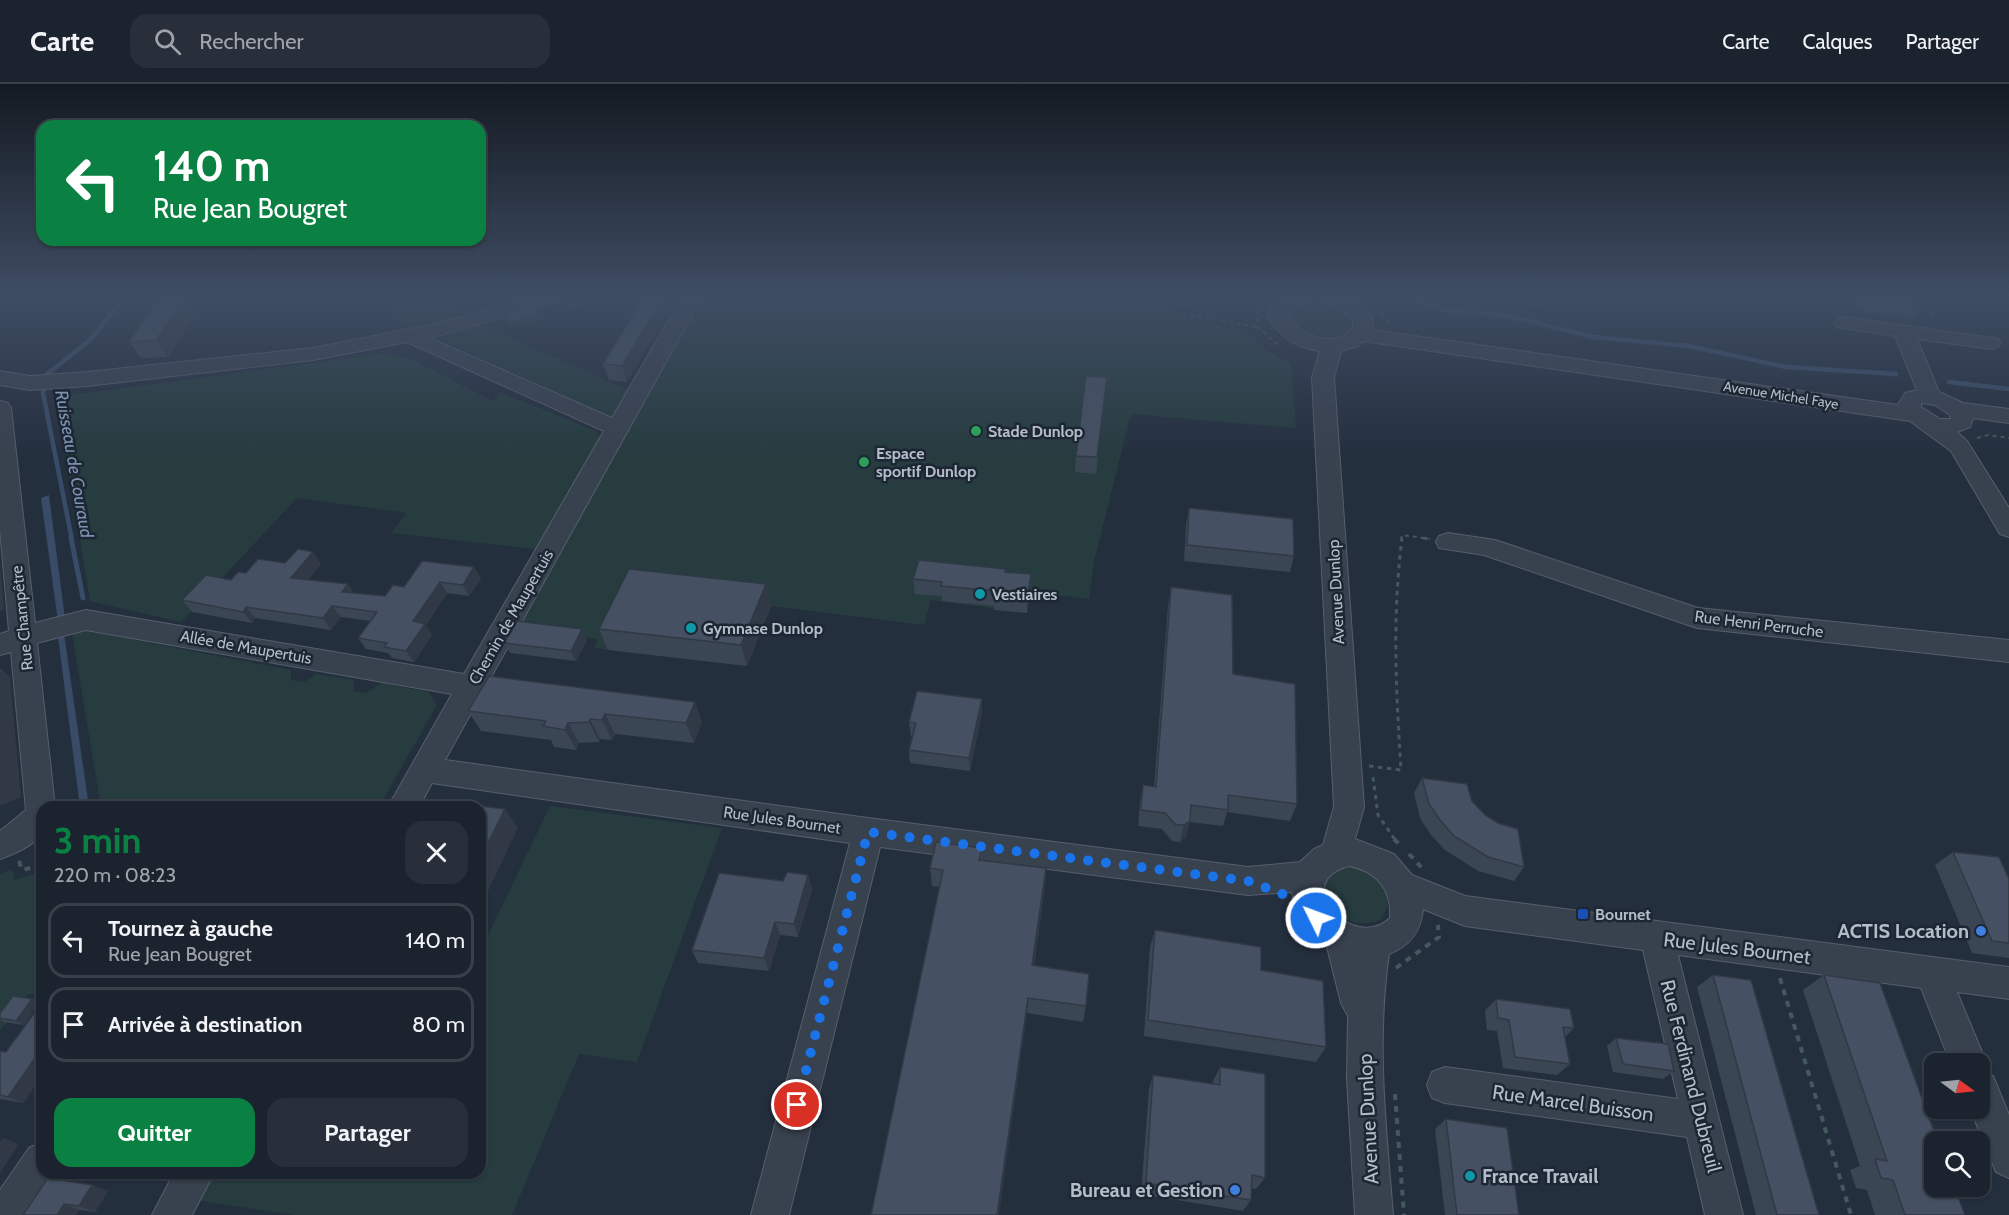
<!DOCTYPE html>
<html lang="fr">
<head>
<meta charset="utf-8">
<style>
	:root { --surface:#1b232e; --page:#282f3a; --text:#f1f3f6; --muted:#a0a4aa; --line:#39404a; --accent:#0b8043 }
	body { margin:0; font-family:Cabin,sans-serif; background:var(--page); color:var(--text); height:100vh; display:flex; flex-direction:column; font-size:22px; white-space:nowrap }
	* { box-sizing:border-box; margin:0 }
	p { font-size:20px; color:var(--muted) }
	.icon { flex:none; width:33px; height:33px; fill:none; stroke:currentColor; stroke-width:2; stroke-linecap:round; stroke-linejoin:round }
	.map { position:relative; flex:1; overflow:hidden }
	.panel { position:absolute; left:36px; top:717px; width:450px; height:378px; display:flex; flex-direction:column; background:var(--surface); border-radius:18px; box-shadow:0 2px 4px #0004,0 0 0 2px var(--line) }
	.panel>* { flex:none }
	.guide { position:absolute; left:36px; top:36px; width:450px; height:126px; border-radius:18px; box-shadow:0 2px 4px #0004,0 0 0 2px var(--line); background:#0b8043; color:#fff; overflow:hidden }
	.needle { width:39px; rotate:105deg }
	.buttons { position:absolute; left:1924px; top:969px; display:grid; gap:12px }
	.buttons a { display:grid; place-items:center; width:66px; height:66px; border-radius:12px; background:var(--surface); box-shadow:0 2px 4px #0004,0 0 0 2px var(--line); font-size:30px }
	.pin { position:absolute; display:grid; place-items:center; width:51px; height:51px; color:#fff; margin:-26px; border:3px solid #fff; border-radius:50%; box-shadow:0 2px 6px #0007 }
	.me { position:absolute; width:66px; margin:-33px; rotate:312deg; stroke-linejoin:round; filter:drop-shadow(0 0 4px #0008) }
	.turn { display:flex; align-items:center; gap:21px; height:126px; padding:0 18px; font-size:27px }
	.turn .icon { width:78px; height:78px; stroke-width:2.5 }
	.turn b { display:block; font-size:42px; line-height:51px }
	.round { display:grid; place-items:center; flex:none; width:63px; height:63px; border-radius:18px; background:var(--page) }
	.overview { display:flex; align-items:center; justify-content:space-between; height:102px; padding:0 18px }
	h1 { font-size:36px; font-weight:800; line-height:45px; color:var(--accent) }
	.action { display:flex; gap:12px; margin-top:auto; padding:12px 18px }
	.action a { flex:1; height:69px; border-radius:18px; background:var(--accent); color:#fff; font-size:24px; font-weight:800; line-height:69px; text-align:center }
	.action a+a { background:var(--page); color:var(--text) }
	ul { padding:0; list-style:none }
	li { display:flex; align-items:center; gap:18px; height:75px; margin:0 12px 9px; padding:0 6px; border:3px solid var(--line); border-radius:18px }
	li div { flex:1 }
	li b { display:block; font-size:22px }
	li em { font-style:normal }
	header { display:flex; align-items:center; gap:36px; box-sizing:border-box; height:84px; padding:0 30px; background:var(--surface); border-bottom:2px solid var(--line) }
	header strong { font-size:28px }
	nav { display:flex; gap:33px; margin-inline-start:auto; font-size:21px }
	.search { width:420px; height:54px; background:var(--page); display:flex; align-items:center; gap:15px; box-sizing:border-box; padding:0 21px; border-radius:18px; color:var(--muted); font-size:22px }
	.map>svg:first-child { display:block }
</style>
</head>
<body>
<header>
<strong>Carte</strong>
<div class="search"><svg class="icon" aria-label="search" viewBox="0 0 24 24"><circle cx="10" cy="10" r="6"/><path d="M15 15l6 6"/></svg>Rechercher</div>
<nav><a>Carte</a><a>Calques</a><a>Partager</a></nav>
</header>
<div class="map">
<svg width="2009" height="1131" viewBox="0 0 2009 1131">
	<rect width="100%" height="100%" fill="#242f3e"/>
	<!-- green -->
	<g fill="#263c3f">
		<polygon points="388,213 454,213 461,233 392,252 404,244"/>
		<polygon points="702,213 1072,213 1243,245 1265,265 1291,280 1296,344 1131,330 1094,477 1089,515 1030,508 1027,529 931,516 924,541 771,522 747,582 594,564 598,555 541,548 535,538 522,537"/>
		<polygon points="1123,213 1213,213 1190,224"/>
		<polygon points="1465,213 1542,213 1546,224"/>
		<path d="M1319,219L1339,224L1351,235L1349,247C1328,264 1307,251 1289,236V230L1300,221Z"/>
		<polygon points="480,240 630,307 613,334 437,254"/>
		<polygon points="380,270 411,275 492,317 500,308 596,347 601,355 535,465 391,449 407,429 297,414 181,538 90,517 57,313"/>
		<polygon points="83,546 291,586 291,596 304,598 316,590 354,596 354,607 366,609 382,599 428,608 437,621 379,723 101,723 72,550"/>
		<polygon points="550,722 722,744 637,978 579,970 512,1131 293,1131 195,1116 210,1089 480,1089 480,868"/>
		<path d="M1346,783C1373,784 1402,810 1380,836C1349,850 1306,815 1329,791C1333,788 1341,785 1346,783Z"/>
		<polygon points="12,785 14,796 42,787 42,912 28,910 0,947 0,791"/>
	</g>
	<!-- water -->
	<g fill="#394c67">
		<polygon points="1851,213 1908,213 1918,234 1856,226"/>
		<polygon points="49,411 65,535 58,537 41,414"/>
		<polygon points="63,543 89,723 80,723 57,545"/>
	</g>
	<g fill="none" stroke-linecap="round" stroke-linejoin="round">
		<!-- stream-far1 -->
		<g stroke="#394c67" stroke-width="4.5">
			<polyline points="1408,213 1444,226 1509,232 1593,253 1689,262 1786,283 1896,290"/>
			<polyline points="1949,298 2009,305"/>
			<polyline points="72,456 43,309 46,291 90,256 125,213"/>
		</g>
		<!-- stream -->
		<polyline stroke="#394c67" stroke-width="5" points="71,454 83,514"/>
		<defs>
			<g id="minor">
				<path d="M532,213H562L559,217L430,254L612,334L682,213H702L445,676L868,734L1248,783L1300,778L1314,765L1323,761L1334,723L1312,293L1320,267C1296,264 1279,253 1268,232C1278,209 1288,213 1311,213L1308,217L1291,225L1288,232C1299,251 1323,259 1343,253L1353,244V236L1339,223L1318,217L1315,213C1338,211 1375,214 1373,246L1898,321L1905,309L1917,306L1895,252L1837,243L1834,239L1837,235L1844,233L1998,255L2001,259L1998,263L1991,265L1917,255L1939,308L1963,319L2009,325V339L1973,334L1970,343L1957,348L1967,357L2009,424V453L2000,450L1951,367L1910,337L1363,257L1358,262L1341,267L1334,293L1364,723L1355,755L1394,770L1412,791L1465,812L2009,883V915L1957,908L1987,980L1983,988L1993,992L2009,1031V1094L1996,1088L1970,1024H1980V980H1951L1921,904L1678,871L1743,1131H1705L1687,1053L1445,1019L1432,1014L1427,1001L1432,988L1445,983L1678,1015L1643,866L1465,842L1423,825C1421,848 1410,862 1389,870C1376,957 1386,1044 1393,1131H1355L1347,995L1348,932L1341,919L1327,863L1310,850L1295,822L1292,808L1248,811L880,763L789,1131H751L850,759L432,699L419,723H388L452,610L86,546L37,559L55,723H42V751C30,763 16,769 0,775V747L26,726L11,568L0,571V550L9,547L0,445V317L8,319L11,324L35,539L86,526L464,590L604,347L407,258L313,276L87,302L30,306L0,301V287L30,292L87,288L313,264L440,239ZM1921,319L1935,321L1950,331L1951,335H1940L1921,323ZM1349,782C1377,787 1392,806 1390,834C1354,869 1287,799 1349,782Z"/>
				<polygon points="1448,449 1495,456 1698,524 2009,556 2009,578 1697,544 1484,471 1439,464 1436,458 1439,452"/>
				<polygon points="42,1058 42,1089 55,1090 28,1131 0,1131 0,1106 29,1064"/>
				<polygon points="174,1089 214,1089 192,1131 152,1131"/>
			</g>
		</defs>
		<!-- minor casing -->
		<use href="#minor" stroke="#565f6c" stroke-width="2"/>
		<!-- path-far2 -->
		<g stroke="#44595c" stroke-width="2" stroke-dasharray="4 4" stroke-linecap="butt">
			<polyline points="1087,213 1258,243"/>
			<polyline points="1265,213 1257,221 1258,243 1278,261"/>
			<polyline points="1924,213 1934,236"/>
			<polyline points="1377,223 1389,239"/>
			<polyline points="1977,354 1988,351 2009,354"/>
			<polyline points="1401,456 1402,451 1430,455"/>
		</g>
		<!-- path-far1 -->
		<g stroke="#44595c" stroke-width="3" stroke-dasharray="4.5 4.5" stroke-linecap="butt">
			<polyline points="1423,454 1430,455"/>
			<path d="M1369,682L1401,686C1396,605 1392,535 1402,454"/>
			<polyline points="1373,693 1378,731 1396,757"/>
		</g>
		<!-- path -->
		<g stroke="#44595c" stroke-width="4" stroke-dasharray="6 6" stroke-linecap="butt">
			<polyline points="1394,755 1400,761"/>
			<polyline points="1409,770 1423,785"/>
			<polyline points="19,777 22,786 42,781"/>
			<polyline points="1396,884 1439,853 1438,841"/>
			<polyline points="1780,894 1851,1131"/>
			<polyline points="1395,1010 1404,1131"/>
		</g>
		<!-- minor -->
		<use href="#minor" fill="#38414e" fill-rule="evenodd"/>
	</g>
	<!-- wall -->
	<g fill="#3b4654">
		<polygon points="676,213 627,298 609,296 603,280"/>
		<polygon points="184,214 195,230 168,273 141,274 129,258"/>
		<polygon points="1105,310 1096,390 1075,388 1076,372"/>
		<polygon points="1189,424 1294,472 1290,488 1184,477 1186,441"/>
		<polygon points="285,479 321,480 308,496 354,509 385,512 404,503 474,483 481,495 469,512 447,509 426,541 432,551 414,578 392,574 388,569 366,565 358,554 370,537 341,533 331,546 255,534 252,539 192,528 182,516 231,496"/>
		<polygon points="1006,488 1031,490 1031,505 1027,529 994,526 994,522 942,517 942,512 915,510 913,495"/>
		<polygon points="766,500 771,522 747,582 608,566 599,545"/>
		<polygon points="1171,503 1233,590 1297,720 1290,737 1227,728 1223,742 1190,738 1186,753 1180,758 1172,757 1162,745 1138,742 1140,718 1143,701 1154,703 1168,522"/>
		<polygon points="587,556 576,577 510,569 504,559"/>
		<polygon points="489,592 702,638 694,659 615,650 612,656 600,655 599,658 579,659 576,666 554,663 551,656 481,647 468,627"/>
		<polygon points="982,629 970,687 910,679 909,666 912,652 911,652 909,638"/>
		<polygon points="1422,694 1472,717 1524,783 1514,797 1478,787 1445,766 1431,751 1420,734 1414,709"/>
		<polygon points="982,764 982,776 1046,784 1045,802 1034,882 1086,922 1083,938 1027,929 939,803 932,802 930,784"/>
		<polygon points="1953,768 2009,795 2009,874 1972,869 1935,781"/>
		<polygon points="808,791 812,805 798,853 780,851 769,887 698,879 692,866 783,797"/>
		<polygon points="1155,846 1326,963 1316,978 1144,952 1150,863"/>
		<polygon points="1713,891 1819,1131 1756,1131 1697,903"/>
		<polygon points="1824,891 1965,1131 1875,1131 1867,1106 1856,1104 1850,1086 1860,1082 1803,906"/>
		<polygon points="32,915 39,919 24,941 4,938 0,935 0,929"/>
		<polygon points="1496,915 1574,944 1565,953 1570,980 1557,991 1503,984 1497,947 1487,946 1485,927"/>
		<polygon points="42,930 42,991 23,1019 0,1015 0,967 6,968"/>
		<polygon points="1616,954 1674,987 1663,995 1613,988 1607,962"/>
		<polygon points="1220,983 1265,1094 1256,1105 1251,1104 1251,1116 1243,1127 1141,1110 1149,1005 1153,991 1213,1000 1213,997"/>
		<polygon points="1446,1035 1519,1131 1445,1131 1435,1045"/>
		<polygon points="92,1101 108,1107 95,1128 80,1126 23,1131"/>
	</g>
	<!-- shaded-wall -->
	<g fill="#303945">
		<polygon points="498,213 525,213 501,219"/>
		<polygon points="588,213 625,213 566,226 564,218"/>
		<polygon points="663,213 676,213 627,298 622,282"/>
		<polygon points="184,214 195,230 168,273 156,256"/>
		<polygon points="537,229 539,235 511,243 509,238"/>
		<polygon points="313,468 321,480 300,506 291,494"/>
		<polygon points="0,478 4,525 0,527"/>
		<polygon points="474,483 481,495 469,512 463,501"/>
		<polygon points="1031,490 1031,505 1027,529 1027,515"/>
		<polygon points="440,498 447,509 426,541 432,551 414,578 406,567 413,537"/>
		<polygon points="348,500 356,512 342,508"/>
		<polygon points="766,500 771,522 747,582 741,561"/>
		<polygon points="332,522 341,533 331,546 323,534"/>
		<polygon points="246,523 255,534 252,539 243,528"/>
		<polygon points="582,545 587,556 576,577 571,567"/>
		<polygon points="0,584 10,593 21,713 0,722"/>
		<polygon points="982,615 982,629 970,687 969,674"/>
		<polygon points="695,618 702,638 694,659 686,639"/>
		<polygon points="605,630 615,650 612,656 602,636"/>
		<polygon points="590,635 600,655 599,658 589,638"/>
		<polygon points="568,639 579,659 576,666 565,646"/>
		<polygon points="505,725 518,744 480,824 480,775"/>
		<polygon points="1190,737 1186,753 1180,758 1184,741"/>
		<polygon points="1046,784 1045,802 1032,897 1032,881"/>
		<polygon points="808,791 812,805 798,853 794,840"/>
		<polygon points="775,838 780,851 769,887 764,874"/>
		<polygon points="1028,914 1027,929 999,1131 997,1131"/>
		<polygon points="32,915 39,919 24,941 16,937"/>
		<polygon points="42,964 42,991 23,1019 8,1013"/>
		<polygon points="3,1054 19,1060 0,1089 0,1058"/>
		<polygon points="92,1101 108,1107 95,1128 79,1122"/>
		<polygon points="64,1120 80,1126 76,1131 57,1131"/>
	</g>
	<!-- building -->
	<g fill="#455162" stroke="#303945" stroke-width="1.5">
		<polygon points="561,213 588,213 564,218"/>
		<polygon points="644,213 663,213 622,282 603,280"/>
		<polygon points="184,214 156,256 129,258 157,215"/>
		<polygon points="532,221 537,229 509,238 505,229"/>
		<polygon points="1086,292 1107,293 1097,373 1076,372"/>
		<polygon points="1189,424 1293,435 1294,472 1187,461"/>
		<polygon points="298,465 313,468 291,494 348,500 342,508 385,512 393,501 404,503 422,477 474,483 463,501 440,498 413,537 425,540 406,567 384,563 387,559 358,554 377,528 332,522 323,534 246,523 243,528 182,516 206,491 231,496 238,488 246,489 258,475 285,479"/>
		<polygon points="919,476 1006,485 1005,488 1031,490 1027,515 994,511 995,507 941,502 942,498 913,495"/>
		<polygon points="629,485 766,500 741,561 599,545"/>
		<polygon points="1171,503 1232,511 1233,590 1295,600 1297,720 1228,711 1228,726 1191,721 1190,737 1184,741 1176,741 1165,729 1141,726 1143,701 1156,703"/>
		<polygon points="517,537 582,545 571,567 504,559"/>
		<polygon points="489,592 695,618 686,639 605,630 602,636 590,635 589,638 568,639 565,646 543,642 546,637 468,627"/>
		<polygon points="917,607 982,615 969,674 909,666 916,639 909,638"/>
		<polygon points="1422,694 1467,700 1472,717 1485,731 1498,739 1518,745 1524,783 1488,773 1454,752 1440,736 1429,720"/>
		<polygon points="449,718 505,725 480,775 480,723 447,723"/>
		<polygon points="936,758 982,764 979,776 1046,784 1032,881 1089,890 1086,922 1028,914 997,1131 871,1131 943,786 930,784"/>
		<polygon points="1953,768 1999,773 2009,795 2009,859 1992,857"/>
		<polygon points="787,788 808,791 794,840 775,838 764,874 692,866 719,789 783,797"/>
		<polygon points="1155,846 1261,863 1261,886 1323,897 1326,963 1148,936"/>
		<polygon points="1713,891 1751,896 1819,1131 1777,1131"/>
		<polygon points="1824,891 1880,899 1938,1058 1935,1058 1935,1102 1954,1102 1965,1131 1905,1131 1893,1096 1881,1094 1875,1075 1887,1077"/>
		<polygon points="13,912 32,915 16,937 0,934 0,929"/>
		<polygon points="1496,915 1570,925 1574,944 1563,943 1570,980 1515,973 1509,936 1498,934"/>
		<polygon points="35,928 42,930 42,964 8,1013 0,1011 0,967 6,968"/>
		<polygon points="1616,954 1668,960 1674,987 1623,980"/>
		<polygon points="1220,983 1265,990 1265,1094 1252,1091 1251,1116 1146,1099 1153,991 1220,1001"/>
		<polygon points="1446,1035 1507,1044 1519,1131 1457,1131"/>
		<polygon points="48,1094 92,1101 79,1122 64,1120 57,1131 23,1131"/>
	</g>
	<!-- sky -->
	<linearGradient id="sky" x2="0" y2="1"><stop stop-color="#141a22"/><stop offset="0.57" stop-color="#3f4d63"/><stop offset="1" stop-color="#3f4d63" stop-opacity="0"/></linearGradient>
	<rect width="2009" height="371" fill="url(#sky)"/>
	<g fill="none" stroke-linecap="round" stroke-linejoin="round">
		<!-- route -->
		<polyline stroke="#1a73e8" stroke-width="10" stroke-dasharray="0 18" points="797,1021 868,748 1248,797 1309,820 1316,834"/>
	</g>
	<!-- markers -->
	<g fill="#2e9e5b" stroke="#1d2633" stroke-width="2">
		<circle cx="976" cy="347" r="6"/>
		<circle cx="864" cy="378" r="6"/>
	</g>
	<g fill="#0f9aa8" stroke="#1d2633" stroke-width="2">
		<circle cx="980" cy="510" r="6"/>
		<circle cx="691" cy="544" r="6"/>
		<circle cx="1470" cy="1092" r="6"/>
	</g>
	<rect fill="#1a4fb4" stroke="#1d2633" stroke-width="2" x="1577" y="824" width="12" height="12" rx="3"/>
	<g fill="#3f7fe0" stroke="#1d2633" stroke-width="2">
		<circle cx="1981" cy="847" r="6"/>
		<circle cx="1235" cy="1106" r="6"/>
	</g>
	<g text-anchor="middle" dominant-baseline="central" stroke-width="5" stroke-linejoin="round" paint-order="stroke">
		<!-- far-street labels -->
		<g font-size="14" fill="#b4bcc9" stroke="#1d2633">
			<text transform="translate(1781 311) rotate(9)">Avenue Michel Faye</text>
		</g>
		<!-- poi labels -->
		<g font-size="16" font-weight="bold" fill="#b4bcc9" stroke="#1d2633" text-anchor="start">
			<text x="988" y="347">Stade Dunlop</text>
			<text x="876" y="369">Espace<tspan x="876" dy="18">sportif Dunlop</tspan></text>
			<text x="992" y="510">Vestiaires</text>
			<text x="703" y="544">Gymnase Dunlop</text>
			<text x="1595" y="830">Bournet</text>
		</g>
		<!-- street labels -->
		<g font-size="16" fill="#b4bcc9" stroke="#1d2633">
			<text transform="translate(1336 508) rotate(-93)">Avenue Dunlop</text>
			<text transform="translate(511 533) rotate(-60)">Chemin de Maupertuis</text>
			<text transform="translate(22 534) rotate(-96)">Rue Champêtre</text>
			<text transform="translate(1759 540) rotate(7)">Rue Henri Perruche</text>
			<text transform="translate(246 563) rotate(10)">Allée de Maupertuis</text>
			<text transform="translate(782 736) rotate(8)">Rue Jules Bournet</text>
		</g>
		<!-- water labels -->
		<g font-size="18" font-style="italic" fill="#7c92b1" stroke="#1d2633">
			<text transform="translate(74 380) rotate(80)">Ruisseau de Couraud</text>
		</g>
		<!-- near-poi labels -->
		<g font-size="20" font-weight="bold" fill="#b4bcc9" stroke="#1d2633" text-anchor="end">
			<text x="1969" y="847">ACTIS Location</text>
			<text x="1482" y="1092" text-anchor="start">France Travail</text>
			<text x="1223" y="1106">Bureau et Gestion</text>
		</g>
		<!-- near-street labels -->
		<g font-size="20" fill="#b4bcc9" stroke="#1d2633">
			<text transform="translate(1737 864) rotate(7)">Rue Jules Bournet</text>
			<text transform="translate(1691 992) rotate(76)">Rue Ferdinand Dubreuil</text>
			<text transform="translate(1573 1019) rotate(8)">Rue Marcel Buisson</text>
			<text transform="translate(1368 1035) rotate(-93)">Avenue Dunlop</text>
		</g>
	</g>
</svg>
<div class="buttons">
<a><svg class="needle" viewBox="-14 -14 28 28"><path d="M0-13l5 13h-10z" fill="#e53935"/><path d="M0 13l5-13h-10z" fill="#a0a4aa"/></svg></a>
<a><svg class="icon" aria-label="search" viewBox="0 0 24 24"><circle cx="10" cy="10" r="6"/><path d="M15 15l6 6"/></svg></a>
</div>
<div class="pin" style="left:797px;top:1021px;background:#d93025"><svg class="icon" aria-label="arrive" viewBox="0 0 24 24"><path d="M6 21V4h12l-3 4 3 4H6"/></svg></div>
<svg class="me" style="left:1316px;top:834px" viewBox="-20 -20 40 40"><circle r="17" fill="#1a73e8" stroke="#fff" stroke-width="3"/><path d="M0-11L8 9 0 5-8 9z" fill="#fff"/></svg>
<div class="guide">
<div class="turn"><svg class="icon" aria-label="left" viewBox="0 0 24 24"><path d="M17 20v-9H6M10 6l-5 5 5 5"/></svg><div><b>140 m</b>Rue Jean Bougret</div></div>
</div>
<section class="panel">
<div class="overview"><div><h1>3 min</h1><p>220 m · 08:23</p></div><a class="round"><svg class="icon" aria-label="close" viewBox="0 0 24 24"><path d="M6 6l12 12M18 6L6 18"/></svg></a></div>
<ul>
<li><svg class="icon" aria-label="left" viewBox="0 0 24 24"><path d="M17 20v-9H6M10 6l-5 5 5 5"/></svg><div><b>Tournez à gauche</b><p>Rue Jean Bougret</p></div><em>140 m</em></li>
<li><svg class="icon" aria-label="arrive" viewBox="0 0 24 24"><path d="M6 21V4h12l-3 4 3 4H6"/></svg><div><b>Arrivée à destination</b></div><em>80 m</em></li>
</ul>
<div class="action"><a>Quitter</a><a>Partager</a></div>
</section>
</div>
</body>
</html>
